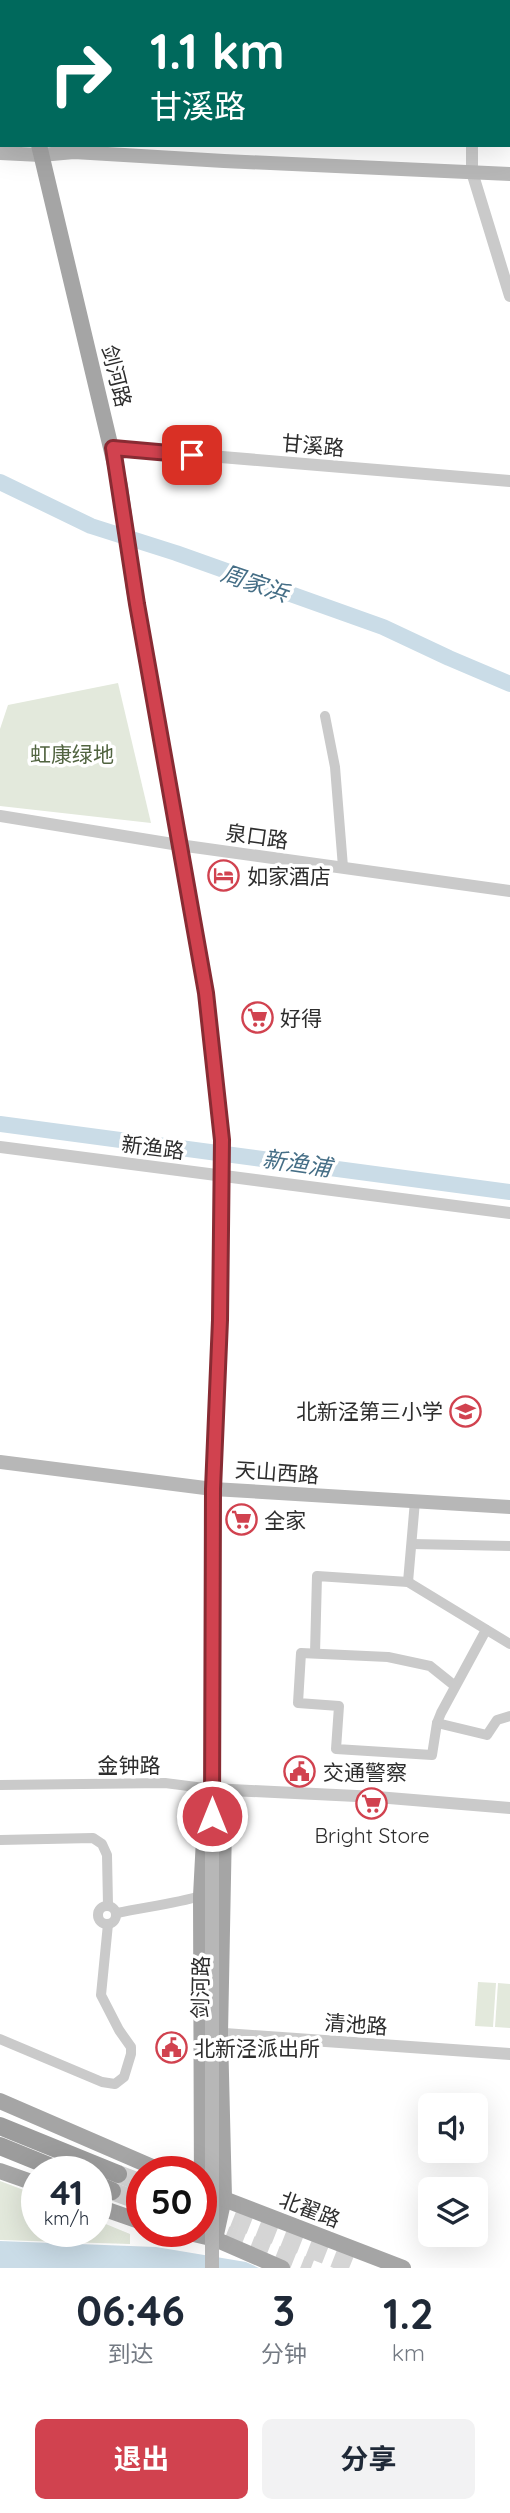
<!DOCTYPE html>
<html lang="zh">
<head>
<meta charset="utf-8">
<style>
	:root { --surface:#fff; --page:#f2f2f3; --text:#1f2937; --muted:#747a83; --accent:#d1424f }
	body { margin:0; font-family:Quicksand,"Noto Sans SC",sans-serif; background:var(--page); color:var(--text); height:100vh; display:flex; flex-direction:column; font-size:26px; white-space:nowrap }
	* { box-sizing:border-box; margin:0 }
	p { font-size:23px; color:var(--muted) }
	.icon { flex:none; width:38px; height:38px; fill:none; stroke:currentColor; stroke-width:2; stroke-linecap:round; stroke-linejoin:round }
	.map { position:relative; height:2268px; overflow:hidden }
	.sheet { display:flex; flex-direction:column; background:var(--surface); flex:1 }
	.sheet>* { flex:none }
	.hud { position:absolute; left:0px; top:0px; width:511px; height:147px; box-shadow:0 7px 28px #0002; background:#00695c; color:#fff; overflow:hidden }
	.tools { position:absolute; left:418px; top:2093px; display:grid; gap:14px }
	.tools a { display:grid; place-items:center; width:70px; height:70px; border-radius:10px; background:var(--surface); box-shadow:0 7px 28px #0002; font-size:35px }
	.speed { position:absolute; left:21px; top:2156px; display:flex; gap:14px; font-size:35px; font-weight:700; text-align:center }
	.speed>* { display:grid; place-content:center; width:91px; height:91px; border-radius:50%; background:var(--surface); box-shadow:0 7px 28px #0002; line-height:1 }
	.speed small { font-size:18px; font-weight:400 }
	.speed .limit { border:10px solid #d22; background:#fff; color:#111 }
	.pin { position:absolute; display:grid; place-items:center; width:60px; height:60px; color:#fff; margin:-30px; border-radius:14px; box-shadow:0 4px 10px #0006 }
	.me { position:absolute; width:77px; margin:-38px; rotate:0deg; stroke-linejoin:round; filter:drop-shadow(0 0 5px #0008) }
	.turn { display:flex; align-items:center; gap:24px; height:147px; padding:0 35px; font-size:32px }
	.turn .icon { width:91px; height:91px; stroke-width:2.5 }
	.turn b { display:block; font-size:49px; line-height:60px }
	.eta { display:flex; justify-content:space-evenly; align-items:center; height:119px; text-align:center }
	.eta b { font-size:42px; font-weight:700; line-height:49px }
	.cta { display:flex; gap:14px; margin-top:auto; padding:14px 35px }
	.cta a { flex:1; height:80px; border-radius:10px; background:var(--accent); color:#fff; font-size:28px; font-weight:700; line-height:80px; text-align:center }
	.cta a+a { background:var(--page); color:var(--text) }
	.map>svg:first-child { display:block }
</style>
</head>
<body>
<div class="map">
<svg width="510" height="2268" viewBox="0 0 510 2268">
	<rect width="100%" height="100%" fill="#fff"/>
	<!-- green -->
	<g fill="#e3e9dc">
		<polygon points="118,683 151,823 0,806 0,729 8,705"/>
		<polygon points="478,1982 496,1983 493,2027 475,2026"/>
		<polygon points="498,1983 510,1984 510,2028 495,2027"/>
		<polygon points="0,2181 37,2195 37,2231 96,2231 96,2220 130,2234 130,2244 0,2240"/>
	</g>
	<!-- water -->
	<polygon fill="#cadce7" points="0,2241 156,2247 246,2262 259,2268 0,2268"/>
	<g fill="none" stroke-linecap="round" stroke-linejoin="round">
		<!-- river -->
		<g stroke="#cadce7" stroke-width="16">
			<polyline points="371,0 373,2"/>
			<polyline points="509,34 510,34"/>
			<polyline points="0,482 91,526 176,553 383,627 449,658 510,684"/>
			<polyline points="0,1124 510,1192"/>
		</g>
		<!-- trunk-tunnel -->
		<g stroke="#d5d5d5" stroke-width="18" stroke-dasharray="18 9" stroke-linecap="butt">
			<polyline points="118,2174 142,2183"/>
			<polyline points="112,2191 142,2202"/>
			<polyline points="208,2209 358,2268"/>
			<polyline points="201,2225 311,2268"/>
		</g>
		<!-- minor -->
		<g stroke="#cacaca" stroke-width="10">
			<polyline points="325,716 335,767 343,867"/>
			<polyline points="412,1544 510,1546"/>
			<polyline points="408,1582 415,1501"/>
			<polyline points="315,1653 317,1576 408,1582 510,1644"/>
			<polyline points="455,1686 430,1666 388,1657 301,1653 298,1703 339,1706 336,1749 432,1755 437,1723 441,1713 486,1630"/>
			<polyline points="437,1723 487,1735 497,1720 510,1716"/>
			<polyline points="0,1785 165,1783 212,1789"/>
			<polyline points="0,1840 93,1838 102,1844 107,1855 108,1905"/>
			<circle cx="107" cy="1915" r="9"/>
			<path d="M117,1913C145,1907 173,1904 201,1896"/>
			<polyline points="0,2039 102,2082 115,2084 124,2077 131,2054 131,2047 119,2030 101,1995 108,1924"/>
		</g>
		<!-- tertiary -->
		<g stroke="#cacaca" stroke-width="12">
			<polyline points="473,0 473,2"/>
			<polyline points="472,145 472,172 510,296"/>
			<polyline points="113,448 510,481"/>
			<polyline points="0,816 179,845 510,891"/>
			<polyline points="0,1147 510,1213"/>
			<polyline points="212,1789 377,1797 510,1808"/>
			<polyline points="211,2033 510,2054"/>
		</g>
		<!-- secondary -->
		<g stroke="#b7b7b7" stroke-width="14">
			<polyline points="0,153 41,155 74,152 224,161 510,174"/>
			<polyline points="0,1462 213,1489 510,1507"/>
		</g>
		<!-- primary -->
		<g stroke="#a5a5a5" stroke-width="16">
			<polyline points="6,0 6,2"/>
			<polyline points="39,145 120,486 134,589 206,993 222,1140 220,1320 213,1489 212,1789 205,1820 201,1896 202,2193 215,2239 224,2198 220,2034 224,1826 212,1792"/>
			<polyline points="0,2101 164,2172"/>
			<polyline points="0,2171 37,2184"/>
			<polyline points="216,2196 403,2268"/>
			<polyline points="96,2206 142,2222"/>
			<polyline points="181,2231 215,2239 282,2268"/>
		</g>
		<!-- trunk -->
		<g stroke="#9c9c9c" stroke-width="18">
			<polyline points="0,2126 118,2174"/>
			<polyline points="0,2146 64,2172"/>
			<polyline points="96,2184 112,2191"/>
		</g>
		<!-- secondary-bridge -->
		<polyline stroke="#b7b7b7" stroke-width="14" points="212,1789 212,2268"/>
	</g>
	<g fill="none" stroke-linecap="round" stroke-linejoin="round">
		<defs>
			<polyline id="route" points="192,455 113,448 137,604 206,993 222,1140 220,1320 213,1489 212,1816"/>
		</defs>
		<!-- route casing -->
		<use href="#route" stroke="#882b33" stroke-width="18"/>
		<!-- route -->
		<use href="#route" stroke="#d1424f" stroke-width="12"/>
	</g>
	<!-- icons -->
	<defs>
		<symbol id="hotel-ring" viewBox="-11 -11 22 22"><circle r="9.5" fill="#fff" stroke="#d1424f" stroke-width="1.5"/><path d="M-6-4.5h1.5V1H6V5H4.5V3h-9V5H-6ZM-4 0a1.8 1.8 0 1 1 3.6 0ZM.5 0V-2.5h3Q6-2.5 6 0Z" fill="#d1424f"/></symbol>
		<symbol id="supermarket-ring" viewBox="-11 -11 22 22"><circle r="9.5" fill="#fff" stroke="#d1424f" stroke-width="1.5"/><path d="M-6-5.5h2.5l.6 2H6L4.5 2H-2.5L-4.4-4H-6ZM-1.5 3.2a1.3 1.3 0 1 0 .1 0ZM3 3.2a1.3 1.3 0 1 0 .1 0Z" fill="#d1424f"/></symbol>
		<symbol id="school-ring" viewBox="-11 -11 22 22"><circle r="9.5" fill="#fff" stroke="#d1424f" stroke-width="1.5"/><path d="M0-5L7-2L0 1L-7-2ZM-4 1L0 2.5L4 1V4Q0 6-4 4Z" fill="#d1424f"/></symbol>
		<symbol id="civic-ring" viewBox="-11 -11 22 22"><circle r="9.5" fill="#fff" stroke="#d1424f" stroke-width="1.5"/><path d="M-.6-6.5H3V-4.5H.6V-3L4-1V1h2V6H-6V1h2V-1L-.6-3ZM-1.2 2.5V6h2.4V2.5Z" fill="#d1424f"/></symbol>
	</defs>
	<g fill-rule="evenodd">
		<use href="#hotel-ring" x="206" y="858" width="35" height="35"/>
		<use href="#supermarket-ring" x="240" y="1000" width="35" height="35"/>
		<use href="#school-ring" x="448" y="1394" width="35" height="35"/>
		<use href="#supermarket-ring" x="224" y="1502" width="35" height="35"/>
		<use href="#civic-ring" x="282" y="1754" width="35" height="35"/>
		<use href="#supermarket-ring" x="354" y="1786" width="35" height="35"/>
		<use href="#civic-ring" x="154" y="2030" width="35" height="35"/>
	</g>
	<g text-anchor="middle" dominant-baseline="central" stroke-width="7" stroke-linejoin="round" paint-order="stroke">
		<!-- street labels -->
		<g font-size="21" fill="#2d2d2d" stroke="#fff">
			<text transform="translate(117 376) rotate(76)">剑河路</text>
			<text transform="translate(313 445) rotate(5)">甘溪路</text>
			<text transform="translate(257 836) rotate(8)">泉口路</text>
			<text transform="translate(153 1147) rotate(7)">新渔路</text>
			<text transform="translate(277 1472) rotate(4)">天山西路</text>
			<text x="129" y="1765">金钟路</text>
			<text transform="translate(200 1987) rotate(-89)">剑河路</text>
			<text transform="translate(356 2024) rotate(4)">清池路</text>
			<text transform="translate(310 2209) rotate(21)">北翟路</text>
		</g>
		<!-- park labels -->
		<g font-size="21" fill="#516440" stroke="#fff">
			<text x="72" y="754">虹康绿地</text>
		</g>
		<!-- poi labels -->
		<g font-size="21" fill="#2d2d2d" stroke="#fff" text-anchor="start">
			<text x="247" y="876">如家酒店</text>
			<text x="280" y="1018">好得</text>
			<text x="443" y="1411" text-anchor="end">北新泾第三小学</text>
			<text x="264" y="1520">全家</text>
			<text x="323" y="1772">交通警察</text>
			<text x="372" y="1835" text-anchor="middle">Bright Store</text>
			<text x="194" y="2048">北新泾派出所</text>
		</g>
		<!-- water labels -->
		<g font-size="23" font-style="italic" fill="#456e86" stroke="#fff">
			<text transform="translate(255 583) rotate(19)">周家浜</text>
			<text transform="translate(297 1163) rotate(8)">新渔浦</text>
		</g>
	</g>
</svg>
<div class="tools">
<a><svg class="icon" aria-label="sound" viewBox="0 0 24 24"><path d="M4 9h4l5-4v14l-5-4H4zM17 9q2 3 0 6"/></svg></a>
<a><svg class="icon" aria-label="layers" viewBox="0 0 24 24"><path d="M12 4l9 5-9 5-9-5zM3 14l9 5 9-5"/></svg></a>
</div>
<div class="speed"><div>41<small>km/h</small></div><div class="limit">50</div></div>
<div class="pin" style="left:192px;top:455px;background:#d93025"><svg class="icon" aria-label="arrive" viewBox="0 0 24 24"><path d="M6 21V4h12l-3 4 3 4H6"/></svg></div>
<svg class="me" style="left:212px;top:1816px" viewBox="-20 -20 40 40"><circle r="17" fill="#d1424f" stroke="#fff" stroke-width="3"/><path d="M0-11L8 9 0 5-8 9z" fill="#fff"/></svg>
<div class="hud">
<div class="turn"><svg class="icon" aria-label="right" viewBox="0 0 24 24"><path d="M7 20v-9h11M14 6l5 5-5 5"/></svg><div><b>1.1 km</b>甘溪路</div></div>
</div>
</div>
<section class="sheet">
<div class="eta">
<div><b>06:46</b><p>到达</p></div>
<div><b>3</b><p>分钟</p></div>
<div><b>1.2</b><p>km</p></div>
</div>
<div class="cta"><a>退出</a><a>分享</a></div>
</section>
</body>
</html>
